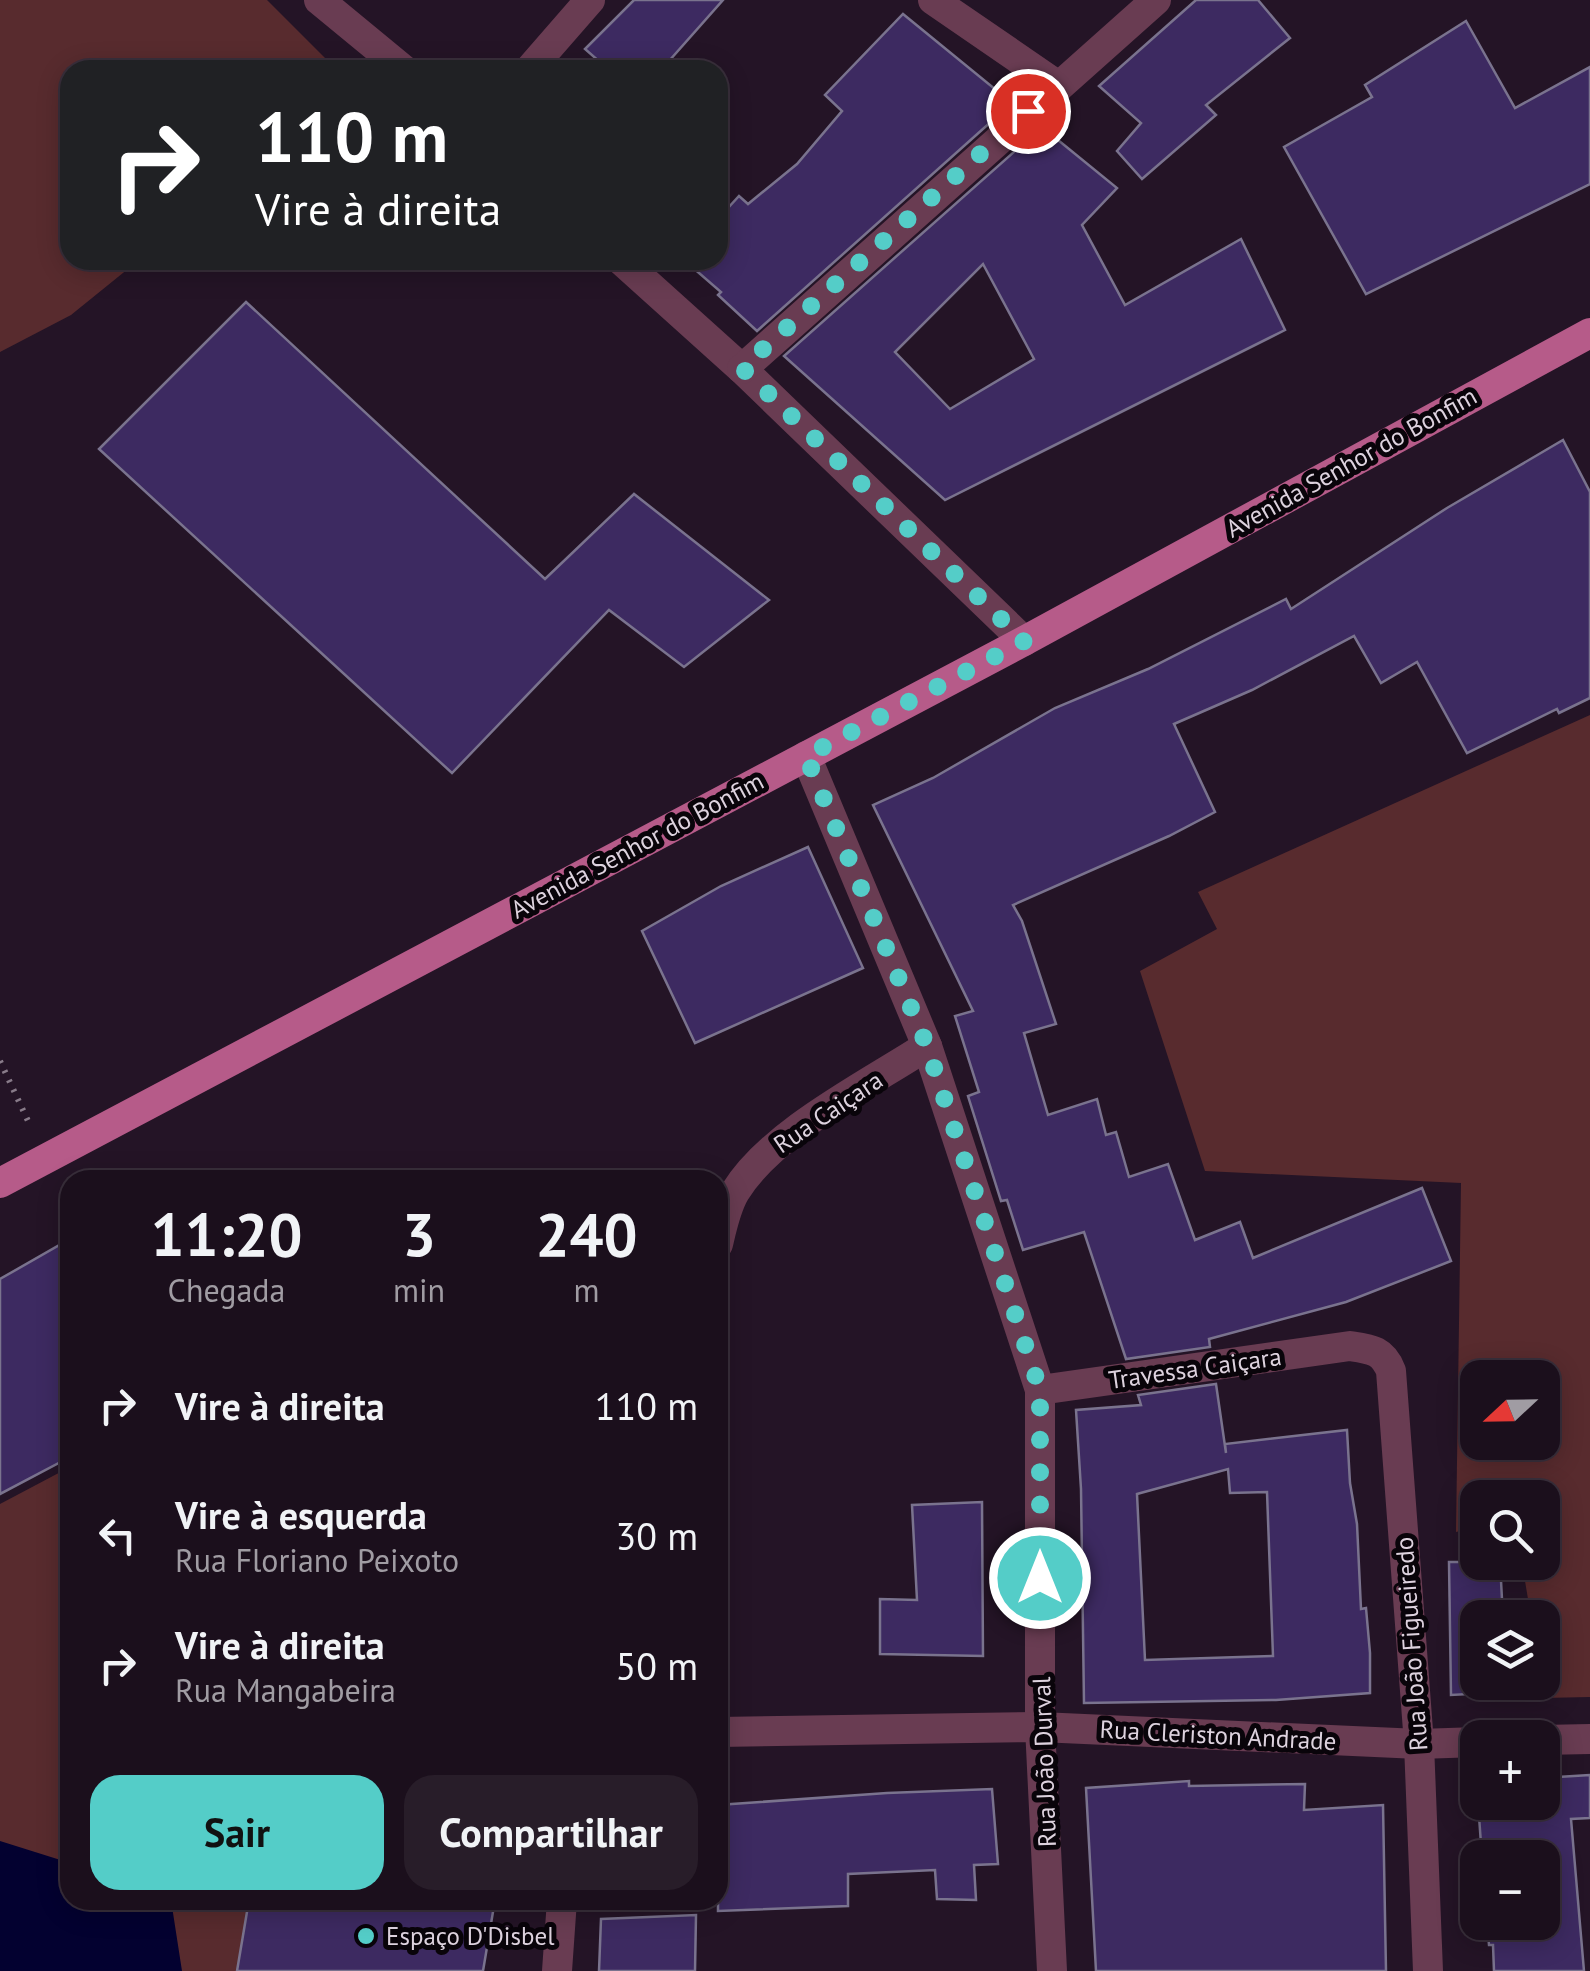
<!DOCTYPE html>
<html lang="pt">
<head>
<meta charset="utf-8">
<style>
	:root { --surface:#1b0f1c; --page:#281d29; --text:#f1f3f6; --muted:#a09ca3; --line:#392f3b; --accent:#54cdc8 }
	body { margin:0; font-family:"PT Sans",sans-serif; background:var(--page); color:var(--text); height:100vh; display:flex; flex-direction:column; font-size:38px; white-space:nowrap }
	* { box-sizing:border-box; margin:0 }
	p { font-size:32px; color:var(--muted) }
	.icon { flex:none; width:55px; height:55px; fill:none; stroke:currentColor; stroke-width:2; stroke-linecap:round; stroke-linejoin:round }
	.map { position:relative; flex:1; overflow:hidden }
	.details { position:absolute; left:60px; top:1170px; width:668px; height:740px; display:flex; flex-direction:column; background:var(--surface); border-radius:30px; box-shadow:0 5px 25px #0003,0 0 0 2px var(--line) }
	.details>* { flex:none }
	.hud { position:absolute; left:60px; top:60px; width:668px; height:210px; border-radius:30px; box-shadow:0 5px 25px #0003,0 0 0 2px var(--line); background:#202124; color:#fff; overflow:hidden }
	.needle { width:65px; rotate:248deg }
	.tools { position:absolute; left:1460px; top:1360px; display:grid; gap:20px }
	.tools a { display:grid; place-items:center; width:100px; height:100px; border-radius:20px; background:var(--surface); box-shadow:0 5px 25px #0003,0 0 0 2px var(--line); font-size:50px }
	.pin { position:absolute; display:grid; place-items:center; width:85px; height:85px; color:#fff; margin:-42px; border:5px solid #fff; border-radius:50%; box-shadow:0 2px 10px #0007 }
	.me { position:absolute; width:110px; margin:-55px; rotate:0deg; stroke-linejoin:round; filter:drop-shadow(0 0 8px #0008) }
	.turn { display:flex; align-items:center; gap:35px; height:210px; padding:0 30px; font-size:45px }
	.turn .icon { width:130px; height:130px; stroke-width:2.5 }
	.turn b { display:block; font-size:70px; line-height:85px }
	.eta { display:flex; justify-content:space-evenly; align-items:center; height:170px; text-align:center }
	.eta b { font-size:60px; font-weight:600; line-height:70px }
	.button { display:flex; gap:20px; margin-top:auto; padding:20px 30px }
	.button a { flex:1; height:115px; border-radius:30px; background:var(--accent); color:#111; font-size:40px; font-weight:600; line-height:115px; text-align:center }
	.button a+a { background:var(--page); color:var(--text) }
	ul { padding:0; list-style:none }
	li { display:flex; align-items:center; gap:30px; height:130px; padding:0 30px }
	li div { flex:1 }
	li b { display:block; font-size:38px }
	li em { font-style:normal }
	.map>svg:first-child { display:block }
</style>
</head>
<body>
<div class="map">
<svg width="1590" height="1971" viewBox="0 0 1590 1971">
	<rect width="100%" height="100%" fill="#241426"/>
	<!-- green -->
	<g fill="#582b2e" fill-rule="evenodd">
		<polygon points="0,0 267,0 337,70 70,70 70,260 139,260 71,315 0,352"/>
		<path d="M1590,715V1697L1543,1698L1542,1618L1531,1617L1522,1563L1542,1562V1498H1478L1477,1527L1456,1532L1461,1183L1205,1171L1140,971L1217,929L1198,892ZM1478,1378H1542V1442H1478Z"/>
		<polygon points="70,1467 70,1900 249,1900 237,1971 0,1971 0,1504"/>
	</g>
	<!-- water -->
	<polygon fill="#030130" points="0,1841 70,1863 70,1900 171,1900 182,1971 0,1971"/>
	<!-- building -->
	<g fill="#3d2a61" stroke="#7a738e" stroke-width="2.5" fill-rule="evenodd">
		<polygon points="634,0 723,0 661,70 609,70 585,49"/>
		<polygon points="1196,0 1258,0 1290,38 1206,105 1216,115 1142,179 1117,151 1141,123 1099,86"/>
		<polygon points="903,14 1012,103 757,331 718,295 721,292 684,260 718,260 718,219 739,196 748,204 797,164 842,111 825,95"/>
		<polygon points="1466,21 1515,108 1590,67 1590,184 1366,294 1284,147 1372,97 1365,85"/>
		<path d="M1042,127L1117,188L1082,225L1125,305L1241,239L1285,330L945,500L784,356ZM983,264L1034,359L950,409L895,352Z"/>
		<polygon points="246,302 545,579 634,494 769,600 684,667 609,610 452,773 99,449"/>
		<polygon points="1563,440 1590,492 1590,698 1559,713 1557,709 1467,753 1417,662 1381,683 1354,636 1252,690 1174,724 1215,812 1169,836 1013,905 1022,921 1056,1024 1024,1033 1048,1115 1097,1099 1106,1135 1116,1132 1129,1177 1168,1164 1195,1240 1240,1222 1253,1258 1422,1188 1451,1261 1346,1302 1209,1339 1210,1347 1126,1359 1084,1232 1023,1250 1007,1200 1001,1201 968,1096 979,1092 955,1016 973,1011 873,805 933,778 1055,708 1148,669 1286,599 1291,609 1447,508"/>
		<polygon points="808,847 863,968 695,1043 642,931 721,886"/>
		<polygon points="70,1239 70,1457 0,1494 0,1279"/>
		<path d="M1216,1384L1226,1453L1225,1444L1347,1430L1350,1483L1357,1524L1361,1609L1366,1608L1370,1653V1693L1276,1700L1084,1703L1081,1489L1076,1410L1141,1405L1138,1395ZM1228,1469L1230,1493L1267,1492L1273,1656L1145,1660L1137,1494Z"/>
		<polygon points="982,1502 983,1656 880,1654 880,1599 917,1600 912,1505"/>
		<polygon points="1449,1562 1500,1562 1503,1618 1478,1618 1478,1682 1506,1682 1506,1692 1451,1695"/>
		<polygon points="1590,1775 1590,1818 1571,1819 1584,1971 1494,1971 1493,1945 1489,1945 1487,1922 1542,1922 1542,1858 1482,1858 1478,1802 1542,1802 1542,1778"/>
		<polygon points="1189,1781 1189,1786 1305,1784 1304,1810 1383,1805 1386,1971 1096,1971 1086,1788"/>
		<polygon points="992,1789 998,1864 974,1865 976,1900 937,1899 935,1870 848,1874 848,1906 718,1911 718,1805 887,1793"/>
		<polygon points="249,1900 495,1900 483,1971 237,1971"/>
		<polygon points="696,1915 695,1971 599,1971 601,1919"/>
	</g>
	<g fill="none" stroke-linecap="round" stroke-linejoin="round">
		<!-- path -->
		<polyline stroke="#887b89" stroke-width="6" stroke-dasharray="2.5 8" stroke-linecap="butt" points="0,1061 28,1121"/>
		<!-- minor -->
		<g stroke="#693c52" stroke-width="30">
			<polyline points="319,0 404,70"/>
			<polyline points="933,0 1057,85"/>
			<polyline points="529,70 590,0"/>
			<polyline points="621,260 742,369 1024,641"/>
			<polyline points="742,369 1156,0"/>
			<polyline points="806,756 927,1046 1040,1390 1040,1727 1052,1971"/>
			<path d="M718,1244C722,1227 726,1207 735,1192C772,1132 867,1085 927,1046"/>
			<path d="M1040,1390L1350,1346C1371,1349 1383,1350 1391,1371L1419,1744L1428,1971"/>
			<polyline points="718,1732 1040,1727 1419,1744 1478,1742"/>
			<polyline points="1542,1740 1590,1739"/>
			<polyline points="557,1971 562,1900"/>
		</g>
		<!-- major -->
		<polyline stroke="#b65b89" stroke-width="30" points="0,1183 1024,641 1590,333"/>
	</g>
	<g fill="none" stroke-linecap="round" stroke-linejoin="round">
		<!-- route -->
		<polyline stroke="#54cdc8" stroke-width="18" stroke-dasharray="0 32.4" points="1028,111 742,368 1024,641 806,756 927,1046 1040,1390 1040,1578"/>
	</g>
	<!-- markers -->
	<circle fill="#54cdc8" stroke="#09040a" stroke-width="4" cx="366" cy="1936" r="10"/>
	<g text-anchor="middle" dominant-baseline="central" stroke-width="10" stroke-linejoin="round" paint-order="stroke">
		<!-- street labels -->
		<g font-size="25" fill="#ddd2de" stroke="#09040a">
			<text transform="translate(1351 462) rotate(-29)">Avenida Senhor do Bonfim</text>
			<text transform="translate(637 845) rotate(-28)">Avenida Senhor do Bonfim</text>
			<text transform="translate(828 1112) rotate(-34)">Rua Caiçara</text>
			<text transform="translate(1195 1368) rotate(-8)">Travessa Caiçara</text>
			<text transform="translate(1411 1644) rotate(-94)">Rua João Figueiredo</text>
			<text transform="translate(1218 1735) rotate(3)">Rua Cleriston Andrade</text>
			<text transform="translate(1044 1762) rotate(-92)">Rua João Durval</text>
		</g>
		<!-- poi labels -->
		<g font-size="25" fill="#ddd2de" stroke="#09040a" text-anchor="start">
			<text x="386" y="1936">Espaço D'Disbel</text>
		</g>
	</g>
</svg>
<div class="tools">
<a><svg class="needle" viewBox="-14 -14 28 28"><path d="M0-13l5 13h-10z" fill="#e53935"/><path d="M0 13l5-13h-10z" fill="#a09ca3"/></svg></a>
<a><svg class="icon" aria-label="search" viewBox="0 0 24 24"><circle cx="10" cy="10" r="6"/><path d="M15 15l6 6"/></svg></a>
<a><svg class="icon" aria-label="layers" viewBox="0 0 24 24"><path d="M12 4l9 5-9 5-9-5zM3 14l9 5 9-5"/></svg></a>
<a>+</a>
<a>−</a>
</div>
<div class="pin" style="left:1028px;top:111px;background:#d93025"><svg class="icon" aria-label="arrive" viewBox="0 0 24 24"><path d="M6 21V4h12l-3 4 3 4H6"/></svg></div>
<svg class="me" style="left:1040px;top:1578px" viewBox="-20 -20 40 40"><circle r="17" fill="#54cdc8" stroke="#fff" stroke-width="3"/><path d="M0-11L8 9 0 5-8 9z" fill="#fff"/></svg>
<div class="hud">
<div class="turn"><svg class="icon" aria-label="right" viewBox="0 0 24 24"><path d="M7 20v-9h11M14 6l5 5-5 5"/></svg><div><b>110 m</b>Vire à direita</div></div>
</div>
<section class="details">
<div class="eta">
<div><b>11:20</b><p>Chegada</p></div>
<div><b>3</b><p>min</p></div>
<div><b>240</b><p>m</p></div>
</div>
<ul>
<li><svg class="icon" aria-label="right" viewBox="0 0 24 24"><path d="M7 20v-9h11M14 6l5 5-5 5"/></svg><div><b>Vire à direita</b></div><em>110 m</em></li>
<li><svg class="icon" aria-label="left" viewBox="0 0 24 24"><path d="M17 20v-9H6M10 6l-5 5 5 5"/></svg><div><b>Vire à esquerda</b><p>Rua Floriano Peixoto</p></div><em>30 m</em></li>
<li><svg class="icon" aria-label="right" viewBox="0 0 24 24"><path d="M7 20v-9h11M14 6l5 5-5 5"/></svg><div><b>Vire à direita</b><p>Rua Mangabeira</p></div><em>50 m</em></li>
</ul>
<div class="button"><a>Sair</a><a>Compartilhar</a></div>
</section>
</div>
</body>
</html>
